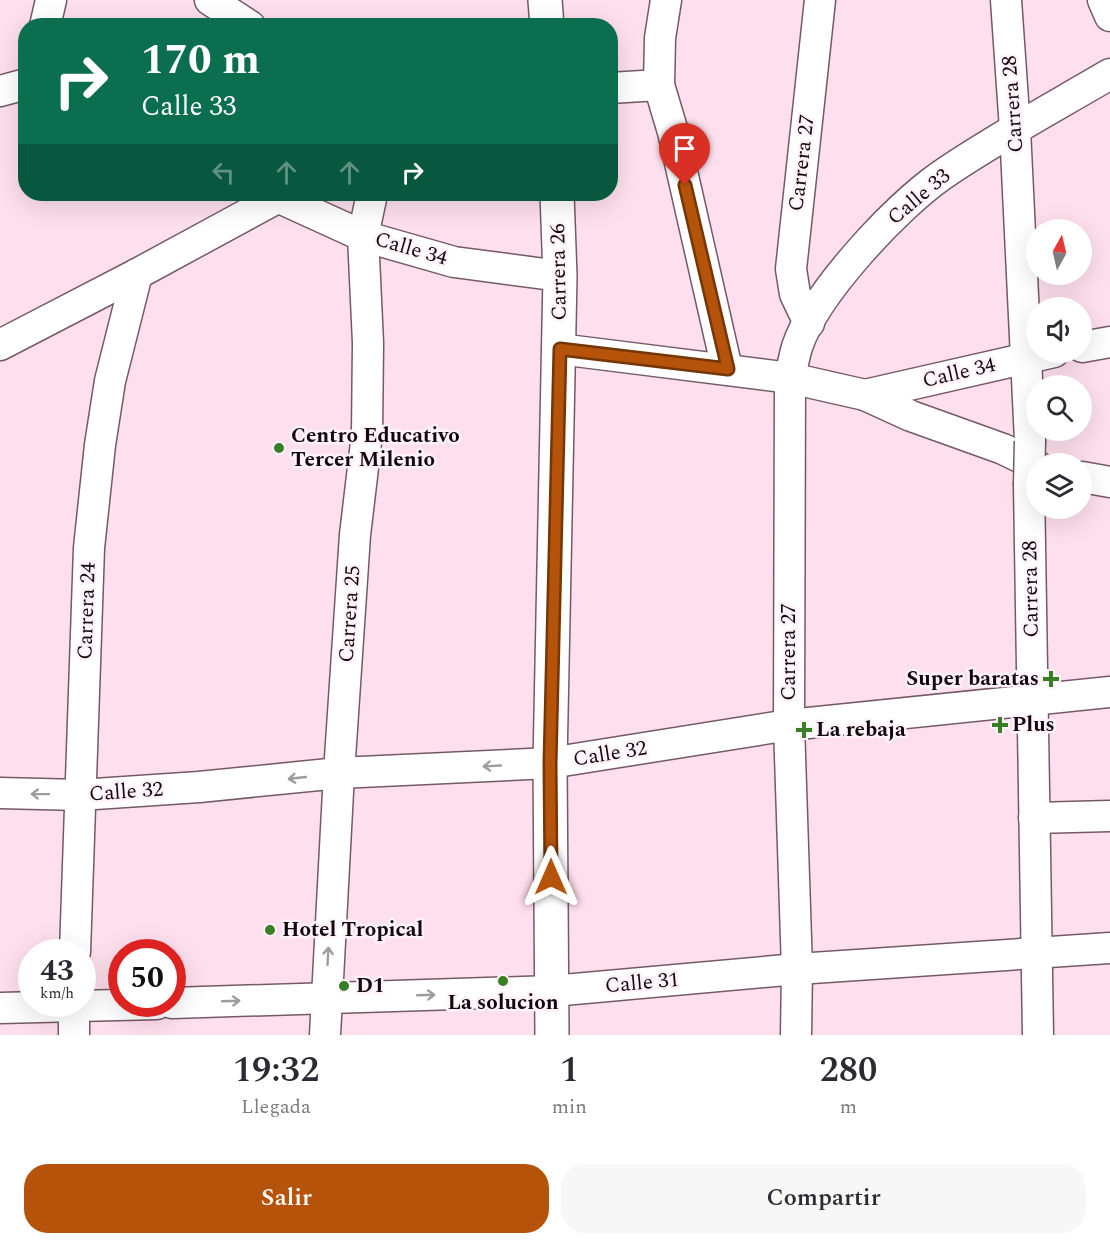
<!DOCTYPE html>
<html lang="es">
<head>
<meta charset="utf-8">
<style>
	:root { --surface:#fff; --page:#f7f7f7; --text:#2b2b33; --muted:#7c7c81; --accent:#b45309 }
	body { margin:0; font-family:Spectral,serif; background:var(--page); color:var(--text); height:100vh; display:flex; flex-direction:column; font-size:22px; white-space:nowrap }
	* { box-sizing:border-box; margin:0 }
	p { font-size:20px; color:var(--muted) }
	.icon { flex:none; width:33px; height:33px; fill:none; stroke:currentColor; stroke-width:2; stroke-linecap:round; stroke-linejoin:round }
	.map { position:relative; height:1035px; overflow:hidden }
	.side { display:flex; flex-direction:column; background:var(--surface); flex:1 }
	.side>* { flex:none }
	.hud { position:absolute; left:18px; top:18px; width:600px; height:183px; border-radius:24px; box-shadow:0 6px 24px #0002; background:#0b6e4f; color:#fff; overflow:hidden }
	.needle { width:39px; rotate:8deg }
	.tools { position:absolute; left:1026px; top:219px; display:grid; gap:12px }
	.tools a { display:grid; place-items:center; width:66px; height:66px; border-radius:50%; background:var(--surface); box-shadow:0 6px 24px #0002; font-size:30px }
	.speed { position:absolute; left:18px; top:939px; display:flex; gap:12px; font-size:30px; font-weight:700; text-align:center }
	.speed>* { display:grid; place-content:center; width:78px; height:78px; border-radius:50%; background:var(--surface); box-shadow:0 6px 24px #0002; line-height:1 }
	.speed small { font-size:15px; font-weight:400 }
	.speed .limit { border:9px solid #d22; background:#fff; color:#111 }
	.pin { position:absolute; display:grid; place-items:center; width:51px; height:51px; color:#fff; margin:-62px -26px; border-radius:50% 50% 50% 0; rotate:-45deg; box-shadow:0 0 6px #0007 }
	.pin .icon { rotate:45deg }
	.me { position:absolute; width:66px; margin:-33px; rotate:0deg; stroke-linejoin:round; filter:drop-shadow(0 0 4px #0008) }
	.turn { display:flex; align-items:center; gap:21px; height:126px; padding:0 24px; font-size:27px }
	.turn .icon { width:78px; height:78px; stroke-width:2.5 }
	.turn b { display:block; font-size:42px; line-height:51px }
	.lanes { display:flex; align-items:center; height:57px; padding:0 24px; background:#0003; justify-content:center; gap:30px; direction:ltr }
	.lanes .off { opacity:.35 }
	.eta { display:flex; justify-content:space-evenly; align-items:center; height:102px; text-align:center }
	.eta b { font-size:36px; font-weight:600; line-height:42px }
	.cta { display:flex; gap:12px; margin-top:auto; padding:12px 24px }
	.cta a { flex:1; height:69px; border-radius:24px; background:var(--accent); color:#fff; font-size:24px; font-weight:600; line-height:69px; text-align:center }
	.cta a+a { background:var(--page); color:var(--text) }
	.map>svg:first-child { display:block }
</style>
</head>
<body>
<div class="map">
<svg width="1110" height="1035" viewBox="0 0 1110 1035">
	<rect width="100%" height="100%" fill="#fedfed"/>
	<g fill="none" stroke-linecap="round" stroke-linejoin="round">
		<defs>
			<g id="minor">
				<polyline points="210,0 250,26"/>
				<polyline points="666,0 660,38 659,85 673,132 727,369"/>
				<polyline points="1006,0 1015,129 1030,441"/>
				<polyline points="1103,0 1110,16"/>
				<polyline points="45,26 51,0"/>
				<polyline points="610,88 659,85"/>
				<polyline points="0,91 26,84"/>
				<polyline points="271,194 363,236 454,262 560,276"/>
				<polyline points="809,323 795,294 791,269 820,0"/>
				<polyline points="0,345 137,274 277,198"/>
				<polyline points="1082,347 1110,342"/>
				<polyline points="559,349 790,378 865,395 911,416 1003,449 1036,465"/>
				<polyline points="865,395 1054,352"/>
				<polyline points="1082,477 1110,482"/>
				<polyline points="1029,485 1038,1035"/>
				<polyline points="0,793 80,795 199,787 339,773 550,763 789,725 1110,692"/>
				<polyline points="1034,818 1110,816"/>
				<polyline points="75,952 89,548 100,445 110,381 137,274"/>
				<polyline points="172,1003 552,991 797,969 1110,948"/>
				<polyline points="0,1008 157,1004"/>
				<polyline points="74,1035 74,1004"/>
				<polyline points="325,1035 339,773 355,535 367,434 368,343 363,236 372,194"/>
				<path d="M796,1035L797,969L789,725L790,378C792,368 794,357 797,347C815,293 896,207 942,175C996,138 1054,107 1110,74"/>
			</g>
			<g id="major">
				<polyline points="545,0 547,26"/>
				<polyline points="552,1035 550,763 560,276 557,194"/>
			</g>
		</defs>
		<!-- minor casing -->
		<use href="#minor" stroke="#745a66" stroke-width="33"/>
		<!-- major casing -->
		<use href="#major" stroke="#745a66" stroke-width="36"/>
		<!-- minor -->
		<use href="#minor" stroke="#fff" stroke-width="30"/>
		<!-- major -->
		<use href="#major" stroke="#fff" stroke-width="33"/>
		<defs>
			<polyline id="minor-bridge" points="1029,485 1030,441"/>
		</defs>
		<!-- minor-bridge casing -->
		<use href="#minor-bridge" stroke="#745a66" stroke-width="33" stroke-linecap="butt"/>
		<!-- minor-bridge -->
		<use href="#minor-bridge" stroke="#fff" stroke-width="30"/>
	</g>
	<!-- one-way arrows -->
	<defs><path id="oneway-shaft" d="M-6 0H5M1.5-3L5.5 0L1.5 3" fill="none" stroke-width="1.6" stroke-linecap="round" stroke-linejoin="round" transform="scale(1.5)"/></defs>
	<g stroke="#a09c9e">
		<use href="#oneway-shaft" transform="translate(492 766) rotate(177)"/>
		<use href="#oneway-shaft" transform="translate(297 778) rotate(174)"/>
		<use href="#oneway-shaft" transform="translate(40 794) rotate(-179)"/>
		<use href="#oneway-shaft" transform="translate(328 956) rotate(-87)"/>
		<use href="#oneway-shaft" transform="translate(426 995) rotate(-2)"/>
		<use href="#oneway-shaft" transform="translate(231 1001) rotate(-2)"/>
	</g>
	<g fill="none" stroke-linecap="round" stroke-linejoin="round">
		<defs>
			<polyline id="route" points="551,877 550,763 560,349 728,369 685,185"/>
		</defs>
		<!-- route casing -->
		<use href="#route" stroke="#753606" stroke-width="15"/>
		<!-- route -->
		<use href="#route" stroke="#b45309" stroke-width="10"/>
	</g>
	<!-- markers -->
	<g fill="#377f25" stroke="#fff2f8" stroke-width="2">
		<circle cx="279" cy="448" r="6"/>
		<path d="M1048 670h6v6h6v6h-6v6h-6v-6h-6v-6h6z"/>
		<path d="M997 716h6v6h6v6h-6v6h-6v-6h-6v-6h6z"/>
		<path d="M801 721h6v6h6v6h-6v6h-6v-6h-6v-6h6z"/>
		<circle cx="270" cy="930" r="6"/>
		<circle cx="503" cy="981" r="6"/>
		<circle cx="344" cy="986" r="6"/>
	</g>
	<g text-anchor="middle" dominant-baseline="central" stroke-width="5" stroke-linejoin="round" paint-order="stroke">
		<!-- street labels -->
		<g font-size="21" fill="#12080d" stroke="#fff2f8">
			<text transform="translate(1013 104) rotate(-94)">Carrera 28</text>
			<text transform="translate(802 163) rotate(-83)">Carrera 27</text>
			<text transform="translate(919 197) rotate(-40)">Calle 33</text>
			<text transform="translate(411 249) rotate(16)">Calle 34</text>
			<text transform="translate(559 272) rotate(-91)">Carrera 26</text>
			<text transform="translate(959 373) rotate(-13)">Calle 34</text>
			<text transform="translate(1031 589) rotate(-91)">Carrera 28</text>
			<text transform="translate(87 611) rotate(-88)">Carrera 24</text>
			<text transform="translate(350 614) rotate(-86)">Carrera 25</text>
			<text transform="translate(789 652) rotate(-90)">Carrera 27</text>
			<text transform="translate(610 754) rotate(-9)">Calle 32</text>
			<text transform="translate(126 792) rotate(-4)">Calle 32</text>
			<text transform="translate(642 983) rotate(-5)">Calle 31</text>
		</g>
		<!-- poi labels -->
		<g font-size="21" font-weight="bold" fill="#12080d" stroke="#fff2f8" text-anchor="start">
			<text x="291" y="436">Centro Educativo<tspan x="291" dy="24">Tercer Milenio</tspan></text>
			<text x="1039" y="679" text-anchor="end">Super baratas</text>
			<text x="1012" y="725">Plus</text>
			<text x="816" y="730">La rebaja</text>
			<text x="282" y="930">Hotel Tropical</text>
			<text x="356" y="986">D1</text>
			<text x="503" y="1003" text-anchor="middle">La solucion</text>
		</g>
	</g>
</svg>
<div class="tools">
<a><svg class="needle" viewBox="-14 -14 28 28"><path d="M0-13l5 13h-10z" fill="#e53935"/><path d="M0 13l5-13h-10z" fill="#7c7c81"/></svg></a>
<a><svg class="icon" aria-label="sound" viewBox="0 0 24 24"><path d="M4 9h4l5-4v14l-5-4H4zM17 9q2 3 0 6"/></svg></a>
<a><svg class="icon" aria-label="search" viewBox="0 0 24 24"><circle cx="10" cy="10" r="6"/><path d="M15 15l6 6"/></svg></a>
<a><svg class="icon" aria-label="layers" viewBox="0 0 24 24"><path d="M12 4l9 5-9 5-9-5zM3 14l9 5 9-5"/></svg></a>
</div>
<div class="speed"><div>43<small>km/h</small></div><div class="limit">50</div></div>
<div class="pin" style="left:685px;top:185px;background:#d93025"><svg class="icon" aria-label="arrive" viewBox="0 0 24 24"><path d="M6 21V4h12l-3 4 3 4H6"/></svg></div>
<svg class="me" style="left:551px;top:877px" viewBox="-20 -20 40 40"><path d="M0-17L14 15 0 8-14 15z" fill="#b45309" stroke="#fff" stroke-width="4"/></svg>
<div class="hud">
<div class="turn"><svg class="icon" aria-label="right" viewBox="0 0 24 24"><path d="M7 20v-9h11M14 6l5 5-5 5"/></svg><div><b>170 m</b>Calle 33</div></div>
<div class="lanes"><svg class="icon off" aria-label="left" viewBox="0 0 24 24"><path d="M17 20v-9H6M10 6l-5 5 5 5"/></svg><svg class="icon off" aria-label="ahead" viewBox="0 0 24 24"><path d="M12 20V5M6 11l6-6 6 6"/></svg><svg class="icon off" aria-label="ahead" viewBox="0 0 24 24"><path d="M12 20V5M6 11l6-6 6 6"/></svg><svg class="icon" aria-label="right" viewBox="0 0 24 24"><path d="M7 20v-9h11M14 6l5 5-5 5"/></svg></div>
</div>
</div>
<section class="side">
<div class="eta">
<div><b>19:32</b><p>Llegada</p></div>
<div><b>1</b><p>min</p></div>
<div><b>280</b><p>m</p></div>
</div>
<div class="cta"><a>Salir</a><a>Compartir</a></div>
</section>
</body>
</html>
